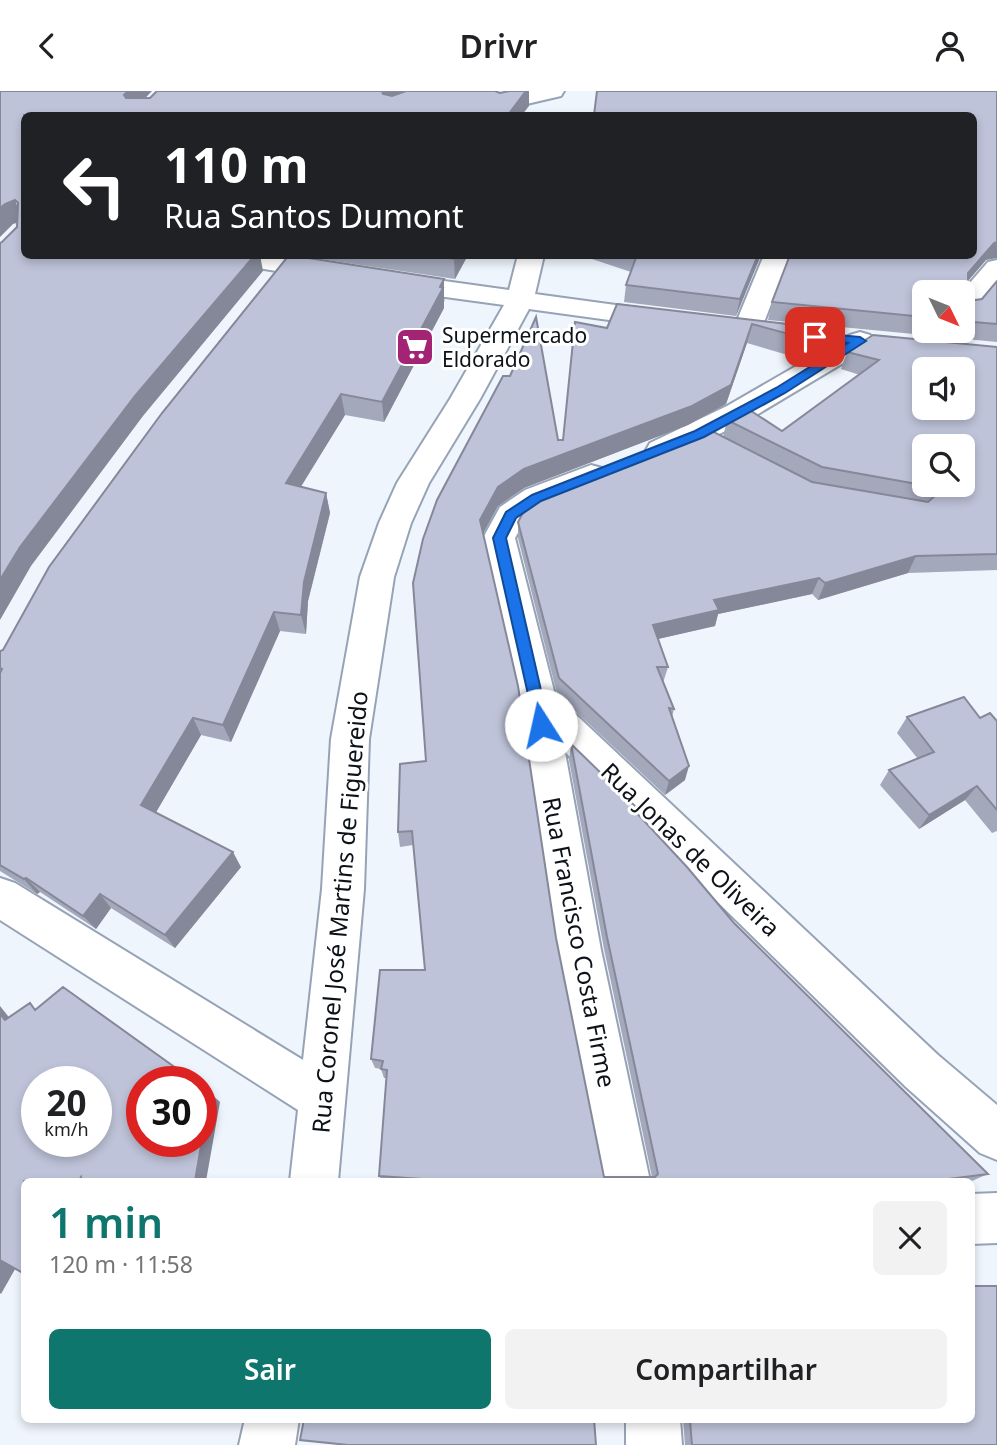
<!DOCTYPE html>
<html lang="pt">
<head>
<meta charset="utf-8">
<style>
	:root { --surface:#fff; --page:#f2f2f2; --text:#202124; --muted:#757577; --accent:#0f766e }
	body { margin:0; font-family:"Noto Sans",sans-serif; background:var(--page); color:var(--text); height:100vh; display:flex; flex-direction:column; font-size:26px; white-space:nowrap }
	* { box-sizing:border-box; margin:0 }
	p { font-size:23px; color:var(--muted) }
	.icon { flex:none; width:38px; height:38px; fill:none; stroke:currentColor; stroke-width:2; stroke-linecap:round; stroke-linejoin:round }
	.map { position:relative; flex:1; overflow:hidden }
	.side { position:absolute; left:21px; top:1087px; width:954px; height:245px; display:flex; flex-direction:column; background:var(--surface); border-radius:10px; box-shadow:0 4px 10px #0003 }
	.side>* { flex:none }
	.banner { position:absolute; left:21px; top:21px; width:956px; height:147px; border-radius:10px; box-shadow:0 4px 10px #0003; background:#202124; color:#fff; overflow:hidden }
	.needle { width:46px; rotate:133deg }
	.controls { position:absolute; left:912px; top:189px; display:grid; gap:14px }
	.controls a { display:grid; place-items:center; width:63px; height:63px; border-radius:10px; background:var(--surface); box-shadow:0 4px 10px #0003; font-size:35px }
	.speed { position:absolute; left:21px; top:975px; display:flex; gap:14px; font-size:35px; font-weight:700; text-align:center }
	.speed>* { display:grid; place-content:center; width:91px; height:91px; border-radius:50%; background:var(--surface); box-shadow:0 4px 10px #0003; line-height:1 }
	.speed small { font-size:18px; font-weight:400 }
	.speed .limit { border:10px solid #d22; background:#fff; color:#111 }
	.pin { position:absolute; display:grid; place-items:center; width:60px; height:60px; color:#fff; margin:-30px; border-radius:14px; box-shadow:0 4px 10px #0006 }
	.me { position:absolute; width:77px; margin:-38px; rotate:350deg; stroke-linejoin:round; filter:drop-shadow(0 0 5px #0008) }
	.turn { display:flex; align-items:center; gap:24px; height:147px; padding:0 28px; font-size:32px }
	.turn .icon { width:91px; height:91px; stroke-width:2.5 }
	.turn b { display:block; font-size:49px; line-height:60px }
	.round { display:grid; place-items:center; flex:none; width:74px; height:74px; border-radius:10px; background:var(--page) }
	.summary { display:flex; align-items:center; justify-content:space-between; height:119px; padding:0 28px }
	h1 { font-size:42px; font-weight:600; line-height:52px; color:var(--accent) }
	.button { display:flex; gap:14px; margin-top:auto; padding:14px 28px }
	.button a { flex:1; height:80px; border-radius:10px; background:var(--accent); color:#fff; font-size:28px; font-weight:600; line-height:80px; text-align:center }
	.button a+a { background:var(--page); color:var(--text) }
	header { display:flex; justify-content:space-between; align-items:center; height:91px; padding:0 28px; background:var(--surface); font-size:32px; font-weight:600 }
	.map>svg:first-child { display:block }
</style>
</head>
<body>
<header><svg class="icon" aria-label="back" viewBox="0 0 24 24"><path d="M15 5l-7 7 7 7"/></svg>Drivr<svg class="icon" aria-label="person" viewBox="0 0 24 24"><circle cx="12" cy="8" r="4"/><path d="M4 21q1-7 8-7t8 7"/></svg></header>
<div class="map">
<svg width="997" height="1354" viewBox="0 0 997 1354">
	<rect width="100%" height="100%" fill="#eff5fd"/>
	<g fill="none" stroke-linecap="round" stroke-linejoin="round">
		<defs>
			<g id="street">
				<polygon points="525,0 564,0 561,5 501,19 493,17 490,12 493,7"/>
				<polygon points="217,164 277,164 343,176 347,182 343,188 334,190 229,172 220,169"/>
				<polygon points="518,164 544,164 535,203 667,221 677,223 681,229 677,235 667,237 529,218 480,308 429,392 411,432 394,486 369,648 364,798 338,1090 290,1090 298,1019 0,829 0,787 15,792 303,969 322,798 331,648 360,486 379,432 397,392 450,308 504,214 394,199 385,197 381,191 385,185 394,183 509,199"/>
				<polygon points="764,164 790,164 761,239 757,245 747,247 737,245 733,239"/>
				<polygon points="997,169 997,193 972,224 962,226 962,201 988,171"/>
				<path d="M930,240H959C949,255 941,266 922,261L918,255Z"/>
				<polygon points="860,241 870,244 874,250 870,256 748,329 672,366 661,369 650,366 646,359 650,352 727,315 850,244"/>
				<path d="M591,374L602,377L607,385L602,393C570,406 532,414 515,447L555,604L938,964L997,1014V1069L980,1062L906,996L565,661L601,859L650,1090H602L557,859L520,611L483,447L500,416L525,399Z"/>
				<polygon points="997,1102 997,1152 971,1153 971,1103"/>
				<polygon points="245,1328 299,1328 295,1354 239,1354"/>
				<polygon points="626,1328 680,1328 682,1354 626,1354"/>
			</g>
		</defs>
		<!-- street casing -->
		<use href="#street" stroke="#96a3b6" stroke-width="4"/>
		<!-- street -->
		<use href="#street" fill="#fff" fill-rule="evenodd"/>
	</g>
	<!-- wall -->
	<g fill="#a3a8bb" fill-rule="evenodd">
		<polygon points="306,164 468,164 455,188 307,166"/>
		<polygon points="592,164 761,164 736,225 624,211 626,194 631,181 592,168"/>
		<path d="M973,164L986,169L968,190V210L982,208L997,190V251L768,229L772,211ZM924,201H962V240H924Z"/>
		<polygon points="445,208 444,211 444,217 384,331 345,324 300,396 326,402 330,422 308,510 306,543 280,540 231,651 201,644 156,721 241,776 175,857 111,817 96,838 40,801 37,803 0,780 0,560 3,559"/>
		<polygon points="617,213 830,238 824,257 805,269 747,252 726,313 688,334 524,397 498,415 483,443 556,847 604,1086 652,1086 604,858 569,669 571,653 635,715 634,719 734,832 988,1083 972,1090 383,1090 379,1085 386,987 384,987 381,978 375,977 371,968 425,879 413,754 400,756 398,741 426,670 413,492 558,349 563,349"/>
		<polygon points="997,256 997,479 908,482 818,509 812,503 718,523 715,535 658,548 668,576 663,592 674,618 672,626 685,689 665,704 557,603 518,447 518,431 723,346 727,329 782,340 860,284 841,278 847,261"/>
		<polygon points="907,626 997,630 997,740 992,742 965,709 919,738 880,694 889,679 918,668 897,642"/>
		<polygon points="683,1328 971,1328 997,1354 685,1354"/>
	</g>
	<!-- shaded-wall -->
	<g fill="#858898">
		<polygon points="128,0 152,0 129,24 124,4"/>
		<polygon points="380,0 408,0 382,15"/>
		<polygon points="526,0 529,0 529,15 522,24 508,24"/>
		<polygon points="15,109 23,130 13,133 0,146 0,117 5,113"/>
		<polygon points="997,151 997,167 986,169 960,199 968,182 994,152"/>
		<polygon points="255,164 260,164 263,180 143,325 31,475 0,529 0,489 20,456 135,305"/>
		<polygon points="456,164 468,164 455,188 454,168"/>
		<polygon points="758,164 761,164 736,225 740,208"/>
		<polygon points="444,188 444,217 384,331 382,311"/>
		<polygon points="752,233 747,252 726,313 688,334 524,397 498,415 480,448 480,429 498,396 524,378"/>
		<polygon points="830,238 824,257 805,269 811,249"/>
		<polygon points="341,303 345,324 291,412 286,392"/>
		<polygon points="326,402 330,422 308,510 306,543 301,524 304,491"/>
		<polygon points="916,465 908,482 818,509 825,492"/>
		<polygon points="819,487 812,503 718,523 715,535 649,550 653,534 714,509"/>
		<polygon points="274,521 280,540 231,651 223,634"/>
		<polygon points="193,627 201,644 151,730 141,714"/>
		<polygon points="689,675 685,689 665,704 669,690"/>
		<polygon points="977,695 965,709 919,738 929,724"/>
		<polygon points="233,761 241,776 175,857 165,844"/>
		<polygon points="26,787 40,801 37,803 24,788"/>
		<polygon points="100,803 111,817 96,838 83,825"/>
		<polygon points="0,915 20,940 5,929 0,923"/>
		<polygon points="210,1002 220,1011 206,1090 195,1090"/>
		<polygon points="0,1169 18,1173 1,1203 0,1202"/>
	</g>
	<!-- building -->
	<g fill="#bec3d9" stroke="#858898" stroke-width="2" fill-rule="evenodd">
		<polygon points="0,0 128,0 124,4 126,7 150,7 157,0 382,0 383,3 392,5 406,0 495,0 500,2 509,0 526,0 508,24 24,24 24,164 255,164 135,305 20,456 0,489 0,152 2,151 17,136 18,112 15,109 5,113 0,117"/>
		<polygon points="597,0 997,0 997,151 994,152 968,182 968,210 982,208 997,190 997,233 962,230 962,201 924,201 924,226 772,211 790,164 973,164 973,24 594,24"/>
		<polygon points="289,164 444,188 440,196 443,197 382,311 341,303 286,392 326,402 304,491 301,524 274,521 223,634 193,627 141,714 233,761 165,844 100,803 83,825 26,787 24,788 0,774 0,582 2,578 0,577 0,560 3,559 49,476 162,322"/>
		<polygon points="431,164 456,164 454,168"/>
		<polygon points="637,164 758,164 740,208 626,194"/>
		<polygon points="617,213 830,238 811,249 752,233 731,294 692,315 524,378 498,396 480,429 518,595 556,847 604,1086 655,1086 658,1083 607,846 571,653 635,715 632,717 687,776 734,832 988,1083 933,1090 451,1090 379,1085 387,979 381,978 383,970 371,968 380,879 425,879 412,740 398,741 400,673 426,670 413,492 423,448 437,409 503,285 510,285 536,226 558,349 563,349 575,231 607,237"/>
		<path d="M873,244L997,256V463L916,465L825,492L819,487L714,509L719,519L653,534L668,576H657L674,618L669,617L689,675L669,690L559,587L518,431L526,416L549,400L708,338L812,391L928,411L938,402L928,395L822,376L727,329L748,318L782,340L879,269L847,261ZM924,278H962V317H924ZM924,355H962V394H924Z"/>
		<polygon points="964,606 980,627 990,622 997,630 997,719 977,695 929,724 889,679 934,661 907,626"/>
		<path d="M63,896L194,990H142V1050H201V996L210,1002L195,1090H82L81,1086L79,1090H24V1180L23,1182L0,1169V923L5,929L30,912L35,919ZM37,990H96V1050H37Z"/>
		<polygon points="971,1195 997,1195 997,1354 692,1354 690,1330 687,1328 971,1328"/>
		<polygon points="304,1328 594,1328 596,1354 348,1354 300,1349"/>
	</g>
	<!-- route -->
	<polygon fill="#1a73e8" stroke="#114b97" stroke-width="2" points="815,242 860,246 866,250 785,302 704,346 541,410 516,427 506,447 549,634 541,641 536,639 493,447 506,421 532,404 695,340 776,297 848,252 811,248 811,243"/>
	<!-- icons -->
	<defs>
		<symbol id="supermarket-square" viewBox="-11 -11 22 22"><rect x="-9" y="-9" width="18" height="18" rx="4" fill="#a32475" stroke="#fff"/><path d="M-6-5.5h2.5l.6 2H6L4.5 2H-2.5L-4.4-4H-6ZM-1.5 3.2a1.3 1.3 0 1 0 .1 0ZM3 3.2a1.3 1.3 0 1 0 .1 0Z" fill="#fff"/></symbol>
	</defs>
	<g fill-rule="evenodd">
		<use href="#supermarket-square" x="393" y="234" width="44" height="44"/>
	</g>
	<g text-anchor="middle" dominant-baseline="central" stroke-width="6" stroke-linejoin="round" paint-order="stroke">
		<!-- far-poi labels -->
		<g font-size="21" fill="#0d1218" stroke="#fff" text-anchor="start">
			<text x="442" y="244">Supermercado<tspan x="442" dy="24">Eldorado</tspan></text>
		</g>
		<!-- street labels -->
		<g font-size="24" fill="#0d1218" stroke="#fff">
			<text transform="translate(691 758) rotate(44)">Rua Jonas de Oliveira</text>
			<text transform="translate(339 821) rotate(-85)">Rua Coronel José Martins de Figuereido</text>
			<text transform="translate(580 851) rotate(79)">Rua Francisco Costa Firme</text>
		</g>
	</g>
</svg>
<div class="controls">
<a><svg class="needle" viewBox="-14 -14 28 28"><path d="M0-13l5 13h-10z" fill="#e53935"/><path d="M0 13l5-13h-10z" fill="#757577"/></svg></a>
<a><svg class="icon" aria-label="sound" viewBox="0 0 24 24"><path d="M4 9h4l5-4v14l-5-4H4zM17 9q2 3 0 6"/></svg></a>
<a><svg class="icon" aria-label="search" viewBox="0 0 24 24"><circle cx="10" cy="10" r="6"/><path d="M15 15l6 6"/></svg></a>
</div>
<div class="speed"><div>20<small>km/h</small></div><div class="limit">30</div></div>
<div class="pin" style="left:815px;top:246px;background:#d93025"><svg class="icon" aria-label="arrive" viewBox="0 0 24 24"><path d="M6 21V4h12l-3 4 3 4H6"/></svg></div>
<svg class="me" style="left:541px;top:634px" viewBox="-20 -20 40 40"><circle r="19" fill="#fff"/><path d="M0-13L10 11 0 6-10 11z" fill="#1a73e8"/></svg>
<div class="banner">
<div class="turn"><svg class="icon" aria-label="left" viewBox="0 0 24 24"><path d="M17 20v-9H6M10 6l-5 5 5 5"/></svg><div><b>110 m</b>Rua Santos Dumont</div></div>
</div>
<section class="side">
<div class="summary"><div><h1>1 min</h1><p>120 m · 11:58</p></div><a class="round"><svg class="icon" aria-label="close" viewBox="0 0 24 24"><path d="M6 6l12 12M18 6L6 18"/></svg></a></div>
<div class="button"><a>Sair</a><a>Compartilhar</a></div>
</section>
</div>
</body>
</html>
